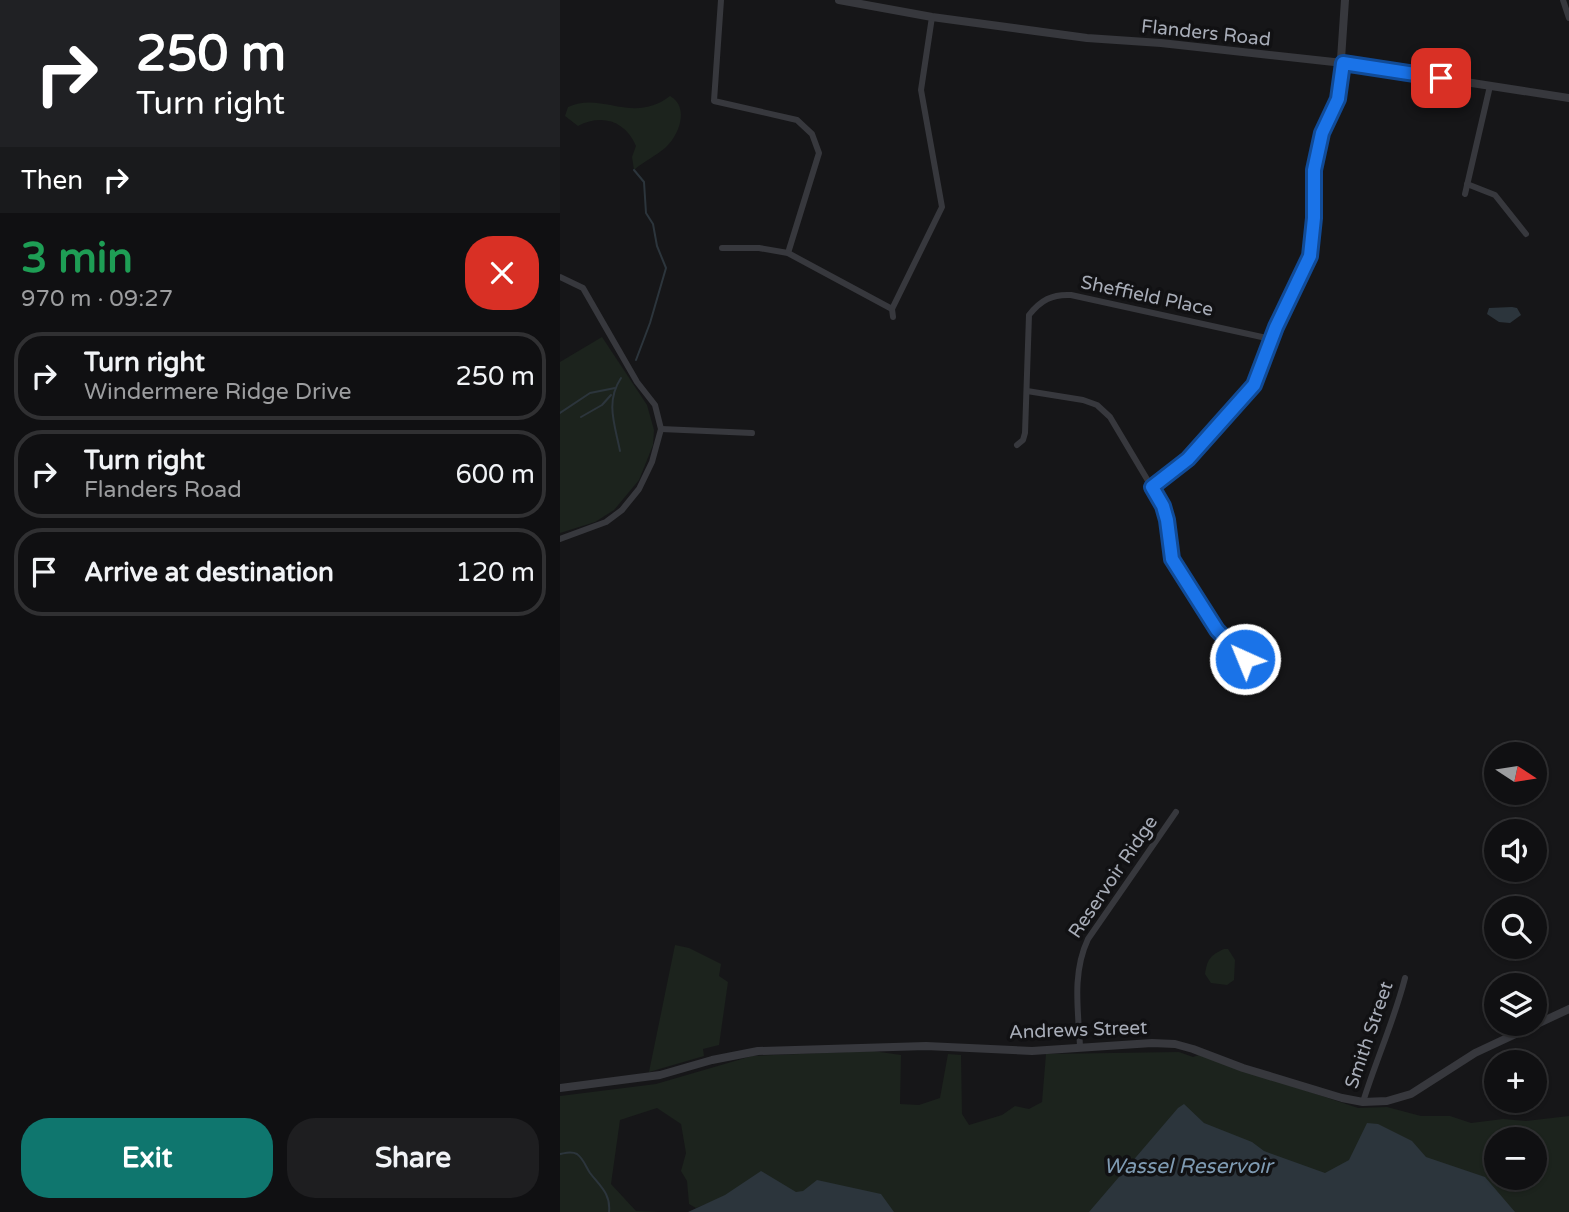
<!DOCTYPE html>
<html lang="en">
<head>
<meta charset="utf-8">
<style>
	:root { --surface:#101012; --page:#1e1e20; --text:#f1f3f6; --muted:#9c9d9f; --line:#303032; --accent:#0f766e }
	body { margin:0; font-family:"Varela Round",sans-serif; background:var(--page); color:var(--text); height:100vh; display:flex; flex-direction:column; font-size:26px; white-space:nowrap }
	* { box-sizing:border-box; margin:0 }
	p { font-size:23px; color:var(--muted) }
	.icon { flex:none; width:38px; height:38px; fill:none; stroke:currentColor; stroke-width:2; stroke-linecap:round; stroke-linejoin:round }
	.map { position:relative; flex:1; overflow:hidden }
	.side { display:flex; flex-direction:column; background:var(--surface); width:560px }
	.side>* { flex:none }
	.banner { background:#202124; color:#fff; overflow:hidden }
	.needle { width:46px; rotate:102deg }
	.tools { position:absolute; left:924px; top:742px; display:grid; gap:14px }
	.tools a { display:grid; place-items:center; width:63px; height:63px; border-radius:50%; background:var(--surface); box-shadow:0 2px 5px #0004,0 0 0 2px var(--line); font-size:35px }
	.pin { position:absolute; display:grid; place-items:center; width:60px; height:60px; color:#fff; margin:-30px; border-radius:14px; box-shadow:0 4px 10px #0006 }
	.me { position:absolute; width:77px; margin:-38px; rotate:316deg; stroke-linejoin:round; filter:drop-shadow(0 0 5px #0008) }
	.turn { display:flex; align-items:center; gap:24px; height:147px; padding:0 21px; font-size:32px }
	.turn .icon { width:91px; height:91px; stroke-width:2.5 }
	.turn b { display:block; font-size:49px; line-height:60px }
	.then { display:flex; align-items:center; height:66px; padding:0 21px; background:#0003; gap:14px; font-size:26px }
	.round { display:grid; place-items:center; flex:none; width:74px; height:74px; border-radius:28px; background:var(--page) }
	.summary { display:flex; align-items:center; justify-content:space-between; height:119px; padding:0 21px }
	h1 { font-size:42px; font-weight:700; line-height:52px; color:#1e9e55 }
	.primary-button { display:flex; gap:14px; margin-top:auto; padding:14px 21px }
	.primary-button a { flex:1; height:80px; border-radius:28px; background:var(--accent); color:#fff; font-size:28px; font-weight:700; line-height:80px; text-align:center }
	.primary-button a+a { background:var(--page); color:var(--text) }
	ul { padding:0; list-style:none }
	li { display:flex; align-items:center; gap:21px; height:88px; margin:0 14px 10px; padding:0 7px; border:4px solid var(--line); border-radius:28px }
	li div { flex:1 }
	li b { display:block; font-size:26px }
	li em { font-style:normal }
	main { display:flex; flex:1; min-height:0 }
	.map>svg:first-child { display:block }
</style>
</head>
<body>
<main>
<section class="side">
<div class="banner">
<div class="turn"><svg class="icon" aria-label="right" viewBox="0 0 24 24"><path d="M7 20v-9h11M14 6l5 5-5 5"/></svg><div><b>250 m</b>Turn right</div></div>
<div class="then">Then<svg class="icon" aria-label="right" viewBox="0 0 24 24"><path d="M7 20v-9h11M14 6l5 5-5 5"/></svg></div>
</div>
<div class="summary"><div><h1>3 min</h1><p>970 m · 09:27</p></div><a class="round" style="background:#d93025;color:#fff"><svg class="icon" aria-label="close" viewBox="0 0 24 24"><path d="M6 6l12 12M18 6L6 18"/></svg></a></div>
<ul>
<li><svg class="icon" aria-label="right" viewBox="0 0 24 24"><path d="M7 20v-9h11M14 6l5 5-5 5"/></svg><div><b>Turn right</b><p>Windermere Ridge Drive</p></div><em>250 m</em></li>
<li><svg class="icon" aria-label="right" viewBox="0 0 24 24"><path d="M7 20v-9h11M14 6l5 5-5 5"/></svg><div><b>Turn right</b><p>Flanders Road</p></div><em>600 m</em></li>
<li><svg class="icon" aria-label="arrive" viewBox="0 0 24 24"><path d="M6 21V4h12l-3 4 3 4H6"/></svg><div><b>Arrive at destination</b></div><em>120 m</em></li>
</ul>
<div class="primary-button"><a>Exit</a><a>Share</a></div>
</section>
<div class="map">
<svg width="1009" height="1212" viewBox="0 0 1009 1212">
	<rect width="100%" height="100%" fill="#161618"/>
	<!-- green -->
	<g fill="#1c231d" fill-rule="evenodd">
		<path d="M110,96C130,107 119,136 105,148C96,156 84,161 74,170L72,157L76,146C65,120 41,114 18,126L5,116L8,107C42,91 72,125 110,96Z"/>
		<polygon points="42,337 87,405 94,430 93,445 79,480 54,510 35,522 0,533 0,362"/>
		<polygon points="115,945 129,948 161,964 159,976 168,982 159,1045 143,1049 144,1056 89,1072"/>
		<path d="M664,949H668L675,960L674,980L667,985L651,983L645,974C647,959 651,955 664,949Z"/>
		<path d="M313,1051L341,1055L340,1104L359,1105L380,1098L388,1054L401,1055L402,1114L409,1125L442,1115L455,1106L469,1109L482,1102L486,1054L619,1052L633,1057L639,1055L798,1108L827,1107L861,1116H890L911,1123L943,1119L966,1121L1009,1116V1212H128L145,1207L154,1201L136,1208L129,1204L127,1181L121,1171L126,1153L121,1124L97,1108L60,1120L51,1184L76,1211L100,1212H0V1096L96,1084L192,1056ZM936,1139H975V1178H936Z"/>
	</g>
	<!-- water -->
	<g fill="#2c353c">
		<polygon points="952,307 957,308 961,315 950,323 939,322 927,314 929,308"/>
		<polygon points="624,1104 644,1123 692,1142 704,1151 765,1173 789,1160 807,1123 818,1124 852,1141 866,1157 925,1177 955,1212 529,1212 618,1108"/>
		<polygon points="201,1171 236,1192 243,1191 257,1180 321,1194 334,1212 128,1212 165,1195"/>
	</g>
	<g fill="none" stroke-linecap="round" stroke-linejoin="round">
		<!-- stream -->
		<g stroke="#2c353c" stroke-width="2">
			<polyline points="74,170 84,182 86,213 93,224 97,246 106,268 90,323 76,360"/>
			<polyline points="0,413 30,393 55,388"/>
			<polyline points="21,417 42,405 51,395"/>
			<path d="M60,451C55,425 45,402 61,378"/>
			<path d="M0,1154C6,1153 11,1151 17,1154C23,1158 26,1167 30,1173C40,1186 51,1194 49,1212"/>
		</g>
		<!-- minor -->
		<g stroke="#37383d" stroke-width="6">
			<polyline points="161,0 154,101 237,120 252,134 259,153 228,253"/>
			<polyline points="1003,0 1009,18"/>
			<polyline points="907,184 935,195 966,234"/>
			<polyline points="905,194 930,86"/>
			<polyline points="162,248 199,248 228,253 332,309"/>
			<polyline points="0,277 23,288 77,382 95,405 101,429 92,462 79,489 62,510 46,522 0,539"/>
			<polyline points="333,317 332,309 382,207 361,90 372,17"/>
			<polyline points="467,391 523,400 537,405 550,417 603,506 612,559 657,630 685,659"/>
			<polyline points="101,429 192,433"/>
			<path d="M457,445L463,440L465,433L469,315C481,300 492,294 511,295L711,339"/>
			<polyline points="592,487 628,459 694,385 716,327 750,256 754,170 762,133 778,99 783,63"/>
			<path d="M520,1046C518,1009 512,973 528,939L616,812"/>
			<path d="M803,1102C816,1060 834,1021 845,978"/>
		</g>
		<!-- tertiary -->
		<g stroke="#37383d" stroke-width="8">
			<polyline points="279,0 372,17 527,38 601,43 783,63 1009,98"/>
			<polyline points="783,63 781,59 785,0"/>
			<polyline points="0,1088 100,1075 152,1060 198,1051 366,1046 472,1051 592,1043 615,1044 633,1049 683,1068 782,1098 803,1102 827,1101 851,1094 915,1053 1009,1009"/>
		</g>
	</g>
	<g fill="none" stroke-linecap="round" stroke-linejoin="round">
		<defs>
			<polyline id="route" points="685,659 657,630 612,559 607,520 603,506 592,487 628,459 694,385 716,327 750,256 754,218 754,170 762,133 778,99 783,63 881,78"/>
		</defs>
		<!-- route casing -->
		<use href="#route" stroke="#114b97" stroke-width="18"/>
		<!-- route -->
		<use href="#route" stroke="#1a73e8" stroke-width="12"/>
	</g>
	<g text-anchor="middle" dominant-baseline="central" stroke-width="7" stroke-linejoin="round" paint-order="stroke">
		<!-- street labels -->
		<g font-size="19" fill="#a8adb8" stroke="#111113">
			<text transform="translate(646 33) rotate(6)">Flanders Road</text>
			<text transform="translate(587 296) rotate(12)">Sheffield Place</text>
			<text transform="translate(553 877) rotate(-56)">Reservoir Ridge</text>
			<text transform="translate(518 1030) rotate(-2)">Andrews Street</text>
			<text transform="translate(809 1035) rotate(-71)">Smith Street</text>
		</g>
		<!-- water labels -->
		<g font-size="21" font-style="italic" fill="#7f9bb3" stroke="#111113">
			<text x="628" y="1166">Wassel Reservoir</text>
		</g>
	</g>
</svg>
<div class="tools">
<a><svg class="needle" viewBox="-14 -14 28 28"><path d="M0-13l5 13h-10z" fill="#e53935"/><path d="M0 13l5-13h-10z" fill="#9c9d9f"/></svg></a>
<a><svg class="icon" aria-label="sound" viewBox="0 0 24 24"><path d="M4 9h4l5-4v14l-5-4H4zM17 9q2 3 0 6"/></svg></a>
<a><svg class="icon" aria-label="search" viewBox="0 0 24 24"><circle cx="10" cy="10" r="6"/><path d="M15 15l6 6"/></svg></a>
<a><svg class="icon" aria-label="layers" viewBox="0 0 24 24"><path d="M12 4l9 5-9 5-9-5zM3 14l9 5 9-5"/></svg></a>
<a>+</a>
<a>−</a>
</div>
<div class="pin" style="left:881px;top:78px;background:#d93025"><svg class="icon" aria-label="arrive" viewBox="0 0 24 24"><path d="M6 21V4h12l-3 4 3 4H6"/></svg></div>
<svg class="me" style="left:685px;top:659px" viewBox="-20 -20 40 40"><circle r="17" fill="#1a73e8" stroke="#fff" stroke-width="3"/><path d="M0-11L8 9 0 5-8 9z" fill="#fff"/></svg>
</div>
</main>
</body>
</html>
